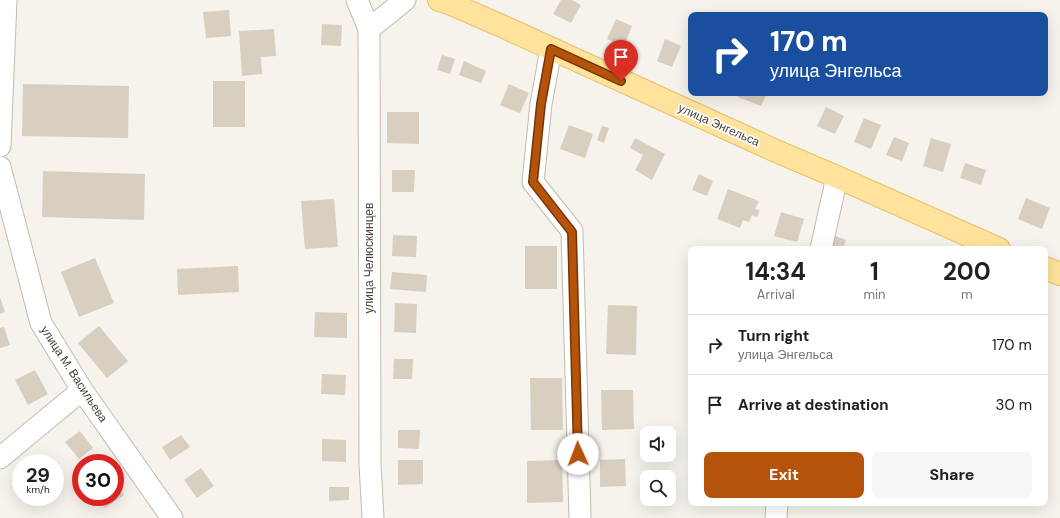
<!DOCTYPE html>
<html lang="en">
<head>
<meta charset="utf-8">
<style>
	:root { --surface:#fff; --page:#f6f6f6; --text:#202124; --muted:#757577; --line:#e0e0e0; --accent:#b45309 }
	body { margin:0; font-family:"DM Sans",sans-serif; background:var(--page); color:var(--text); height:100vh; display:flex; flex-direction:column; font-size:15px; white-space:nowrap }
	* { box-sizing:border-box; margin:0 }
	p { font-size:13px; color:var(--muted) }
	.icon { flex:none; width:22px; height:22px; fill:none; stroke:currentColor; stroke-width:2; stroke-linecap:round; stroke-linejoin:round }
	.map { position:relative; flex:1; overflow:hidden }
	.panel { position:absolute; left:688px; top:246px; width:360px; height:260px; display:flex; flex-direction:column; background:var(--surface); border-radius:8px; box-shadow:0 4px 16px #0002 }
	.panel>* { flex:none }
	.banner { position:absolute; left:688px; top:12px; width:360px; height:84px; border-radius:8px; box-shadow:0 4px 16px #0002; background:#1a4fa0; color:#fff; overflow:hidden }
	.fabs { position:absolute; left:640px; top:426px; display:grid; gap:8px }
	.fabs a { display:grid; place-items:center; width:36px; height:36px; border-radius:8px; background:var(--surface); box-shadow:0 4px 16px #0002; font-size:20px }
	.speed { position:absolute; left:12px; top:454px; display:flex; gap:8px; font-size:20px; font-weight:700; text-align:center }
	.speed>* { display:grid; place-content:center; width:52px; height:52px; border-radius:50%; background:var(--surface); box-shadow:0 4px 16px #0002; line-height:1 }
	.speed small { font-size:10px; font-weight:400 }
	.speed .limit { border:6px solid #d22; background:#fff; color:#111 }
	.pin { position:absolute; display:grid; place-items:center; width:34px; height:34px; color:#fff; margin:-41px -17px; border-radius:50% 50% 50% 0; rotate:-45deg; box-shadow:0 0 4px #0007 }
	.pin .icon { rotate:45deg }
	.me { position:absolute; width:44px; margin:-22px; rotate:358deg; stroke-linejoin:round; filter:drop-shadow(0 0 3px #0008) }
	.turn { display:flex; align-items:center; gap:14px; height:84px; padding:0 16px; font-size:18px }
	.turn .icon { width:52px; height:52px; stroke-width:2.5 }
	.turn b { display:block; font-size:28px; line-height:34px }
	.eta { display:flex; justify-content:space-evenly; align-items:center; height:68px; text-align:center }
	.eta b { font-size:24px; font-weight:700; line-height:28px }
	.button { display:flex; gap:8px; margin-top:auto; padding:8px 16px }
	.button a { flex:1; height:46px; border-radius:8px; background:var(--accent); color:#fff; font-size:16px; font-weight:700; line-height:46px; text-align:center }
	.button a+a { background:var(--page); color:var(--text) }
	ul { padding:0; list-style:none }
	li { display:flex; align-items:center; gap:12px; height:60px; padding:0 16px; border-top:1px solid var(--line) }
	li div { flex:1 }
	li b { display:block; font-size:15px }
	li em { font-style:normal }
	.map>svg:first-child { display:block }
</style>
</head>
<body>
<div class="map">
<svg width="1060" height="518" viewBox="0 0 1060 518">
	<rect width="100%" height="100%" fill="#f6f3ec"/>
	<!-- building -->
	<g fill="#d8cfc1">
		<polygon points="561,0 572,0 581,5 571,23 553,14"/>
		<polygon points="229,10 231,36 206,38 203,12"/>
		<polygon points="616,19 632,26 624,46 607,39"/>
		<polygon points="322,24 342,25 341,46 321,45"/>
		<polygon points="274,29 276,56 261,57 262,74 242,76 239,31"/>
		<polygon points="665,39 681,46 672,67 657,61"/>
		<polygon points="442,55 455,59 450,74 437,70"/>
		<polygon points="464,61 486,71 481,83 459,75"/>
		<rect x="213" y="81" width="32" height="46"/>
		<polygon points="23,84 129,86 128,138 22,136"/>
		<polygon points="509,84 529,93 520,113 500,105"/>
		<polygon points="739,93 767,93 761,106 738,97"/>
		<polygon points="826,107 844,116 835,134 817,126"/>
		<polygon points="387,112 419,112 419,144 387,143"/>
		<polygon points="864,118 881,125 871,149 854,142"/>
		<polygon points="569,125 593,134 585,158 560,149"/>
		<polygon points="602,126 609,128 604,143 597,140"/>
		<polygon points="894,137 909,143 902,161 886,155"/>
		<polygon points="635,138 665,154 652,180 635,170 643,155 630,148"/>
		<polygon points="931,138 951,144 943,172 923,166"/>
		<polygon points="965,163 986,170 981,185 960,178"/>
		<polygon points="392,170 415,170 414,192 392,192"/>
		<polygon points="43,171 145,174 144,220 42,217"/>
		<polygon points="699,174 713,181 707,196 692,190"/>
		<polygon points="728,189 759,201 755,209 760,210 757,217 752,215 749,222 743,220 740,228 717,219"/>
		<polygon points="1026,198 1050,208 1042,229 1018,219"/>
		<polygon points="334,199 338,247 305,249 301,201"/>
		<polygon points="781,212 804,219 797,242 774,236"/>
		<polygon points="830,234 846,240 843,249 824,249"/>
		<polygon points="393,235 417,236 416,257 392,256"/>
		<rect x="525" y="246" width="32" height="43"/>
		<polygon points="95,258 114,303 79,317 61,272"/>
		<polygon points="238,266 239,292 178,295 177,269"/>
		<polygon points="392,272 427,275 426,292 390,289"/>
		<polygon points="0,297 5,312 0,314"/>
		<polygon points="395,303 417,304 416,333 394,332"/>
		<polygon points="608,305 637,306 636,355 606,354"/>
		<polygon points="315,312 347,313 347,338 314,337"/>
		<polygon points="99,326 128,361 107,378 78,343"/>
		<polygon points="4,327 10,345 0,348 0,328"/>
		<polygon points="394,359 413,359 412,379 393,379"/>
		<polygon points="35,370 48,394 28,405 15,380"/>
		<polygon points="322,374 346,375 345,395 321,394"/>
		<polygon points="530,378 562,378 563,430 531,430"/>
		<polygon points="601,390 633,390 634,429 602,430"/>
		<polygon points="398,430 420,430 419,449 398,448"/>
		<polygon points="80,431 93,448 79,459 65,442"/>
		<polygon points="181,435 190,447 170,460 162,447"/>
		<polygon points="322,439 346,440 346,462 322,461"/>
		<polygon points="625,459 626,486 600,487 600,460"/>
		<polygon points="398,460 423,460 423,484 398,485"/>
		<polygon points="562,460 563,502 527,503 527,461"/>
		<polygon points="201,468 214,486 197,498 184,480"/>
		<polygon points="21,473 21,494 11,480"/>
		<polygon points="115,482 124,495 105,508 98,497 115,497"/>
		<polygon points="329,487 349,487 349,500 329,501"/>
	</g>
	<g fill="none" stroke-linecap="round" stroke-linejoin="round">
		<defs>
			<g id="minor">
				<polyline points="357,0 369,29 370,464 373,518"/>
				<polyline points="369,29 405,0"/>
				<polyline points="551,49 541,104 533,182 572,231 580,518"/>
				<polyline points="0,146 6,0"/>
				<polyline points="0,167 41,323 82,390 172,518"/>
				<polyline points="821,249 837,177"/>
				<polyline points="0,458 82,390"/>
				<polyline points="776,518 777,503"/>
			</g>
			<g id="major">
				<polyline points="439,0 449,3 504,27 776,151 837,177 999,249"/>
				<polyline points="1045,268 1060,274"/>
			</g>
		</defs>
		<!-- minor casing -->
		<use href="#minor" stroke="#c2bbae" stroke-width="23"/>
		<!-- major casing -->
		<use href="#major" stroke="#e6c16a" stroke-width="24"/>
		<!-- minor -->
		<use href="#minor" stroke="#fff" stroke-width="21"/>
		<!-- major -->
		<use href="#major" stroke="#ffe39c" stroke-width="22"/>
	</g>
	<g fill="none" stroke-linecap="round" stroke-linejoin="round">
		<defs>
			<polyline id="route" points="578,454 572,232 533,182 541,104 551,49 621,81"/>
		</defs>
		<!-- route casing -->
		<use href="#route" stroke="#753606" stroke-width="10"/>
		<!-- route -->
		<use href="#route" stroke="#b45309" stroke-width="7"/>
	</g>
	<g text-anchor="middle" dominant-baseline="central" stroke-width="3.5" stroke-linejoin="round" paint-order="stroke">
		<!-- street labels -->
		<g font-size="12" fill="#4b4439" stroke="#fff">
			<text transform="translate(719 125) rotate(24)">улица Энгельса</text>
			<text transform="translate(369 258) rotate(-90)">улица Челюскинцев</text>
			<text transform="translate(74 374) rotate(57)">улица М. Васильева</text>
		</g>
	</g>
</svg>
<div class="fabs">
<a><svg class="icon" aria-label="sound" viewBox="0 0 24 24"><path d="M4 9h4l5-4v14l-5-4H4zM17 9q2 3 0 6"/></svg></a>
<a><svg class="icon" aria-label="search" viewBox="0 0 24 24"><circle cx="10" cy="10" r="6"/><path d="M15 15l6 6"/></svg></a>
</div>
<div class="speed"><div>29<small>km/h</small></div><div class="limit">30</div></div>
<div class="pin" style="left:621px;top:81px;background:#d93025"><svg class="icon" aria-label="arrive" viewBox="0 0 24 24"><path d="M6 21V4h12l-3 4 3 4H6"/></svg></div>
<svg class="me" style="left:578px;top:454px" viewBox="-20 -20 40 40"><circle r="19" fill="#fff"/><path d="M0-13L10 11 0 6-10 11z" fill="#b45309"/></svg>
<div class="banner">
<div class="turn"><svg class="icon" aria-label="right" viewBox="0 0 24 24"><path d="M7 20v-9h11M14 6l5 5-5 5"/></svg><div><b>170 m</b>улица Энгельса</div></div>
</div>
<section class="panel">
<div class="eta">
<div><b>14:34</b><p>Arrival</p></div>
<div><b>1</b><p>min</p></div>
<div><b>200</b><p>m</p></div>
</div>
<ul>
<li><svg class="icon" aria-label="right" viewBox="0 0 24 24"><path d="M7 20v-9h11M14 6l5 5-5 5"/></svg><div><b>Turn right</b><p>улица Энгельса</p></div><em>170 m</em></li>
<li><svg class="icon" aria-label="arrive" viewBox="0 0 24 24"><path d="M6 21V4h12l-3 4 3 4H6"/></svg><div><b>Arrive at destination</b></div><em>30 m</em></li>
</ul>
<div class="button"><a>Exit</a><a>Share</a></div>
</section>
</div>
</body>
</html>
